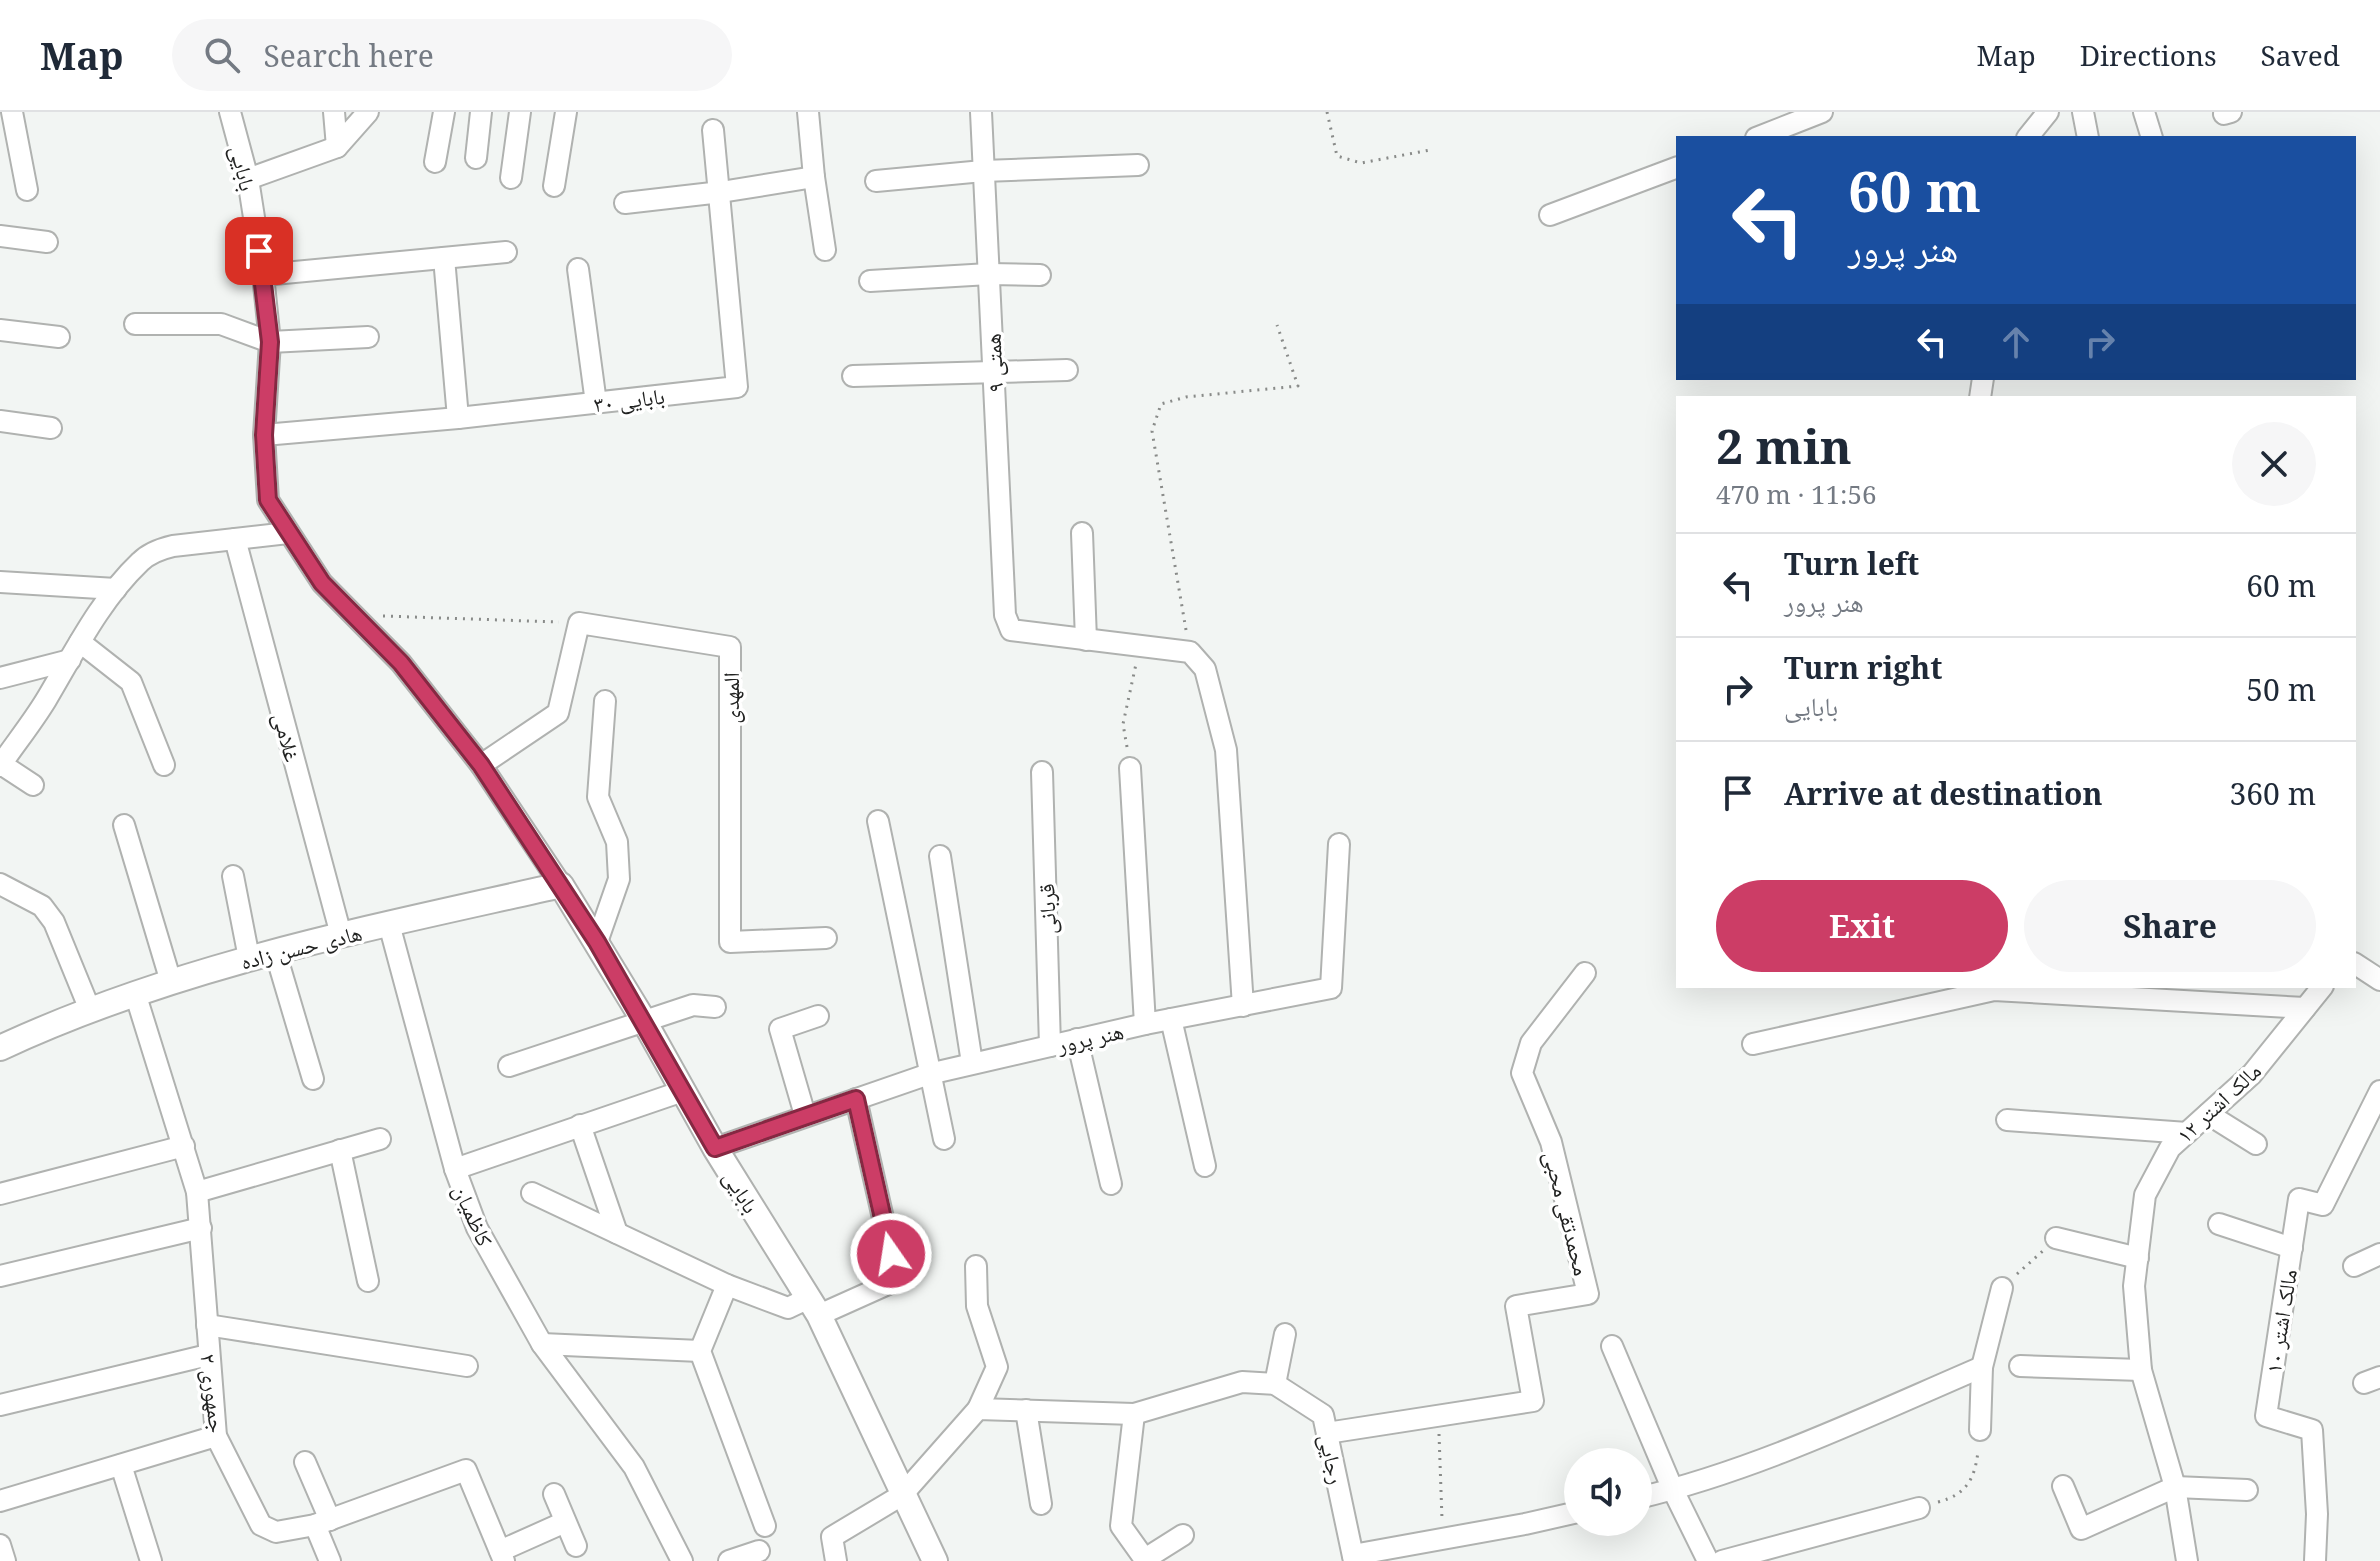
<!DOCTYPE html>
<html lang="en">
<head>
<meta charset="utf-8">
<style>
	:root { --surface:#fff; --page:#f6f6f7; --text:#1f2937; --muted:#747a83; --line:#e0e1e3; --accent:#cc3d66 }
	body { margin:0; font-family:"Noto Serif","Noto Naskh Arabic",serif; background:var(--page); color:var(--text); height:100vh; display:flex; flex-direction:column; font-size:30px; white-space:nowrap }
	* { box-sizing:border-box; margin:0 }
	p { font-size:26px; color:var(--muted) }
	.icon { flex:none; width:44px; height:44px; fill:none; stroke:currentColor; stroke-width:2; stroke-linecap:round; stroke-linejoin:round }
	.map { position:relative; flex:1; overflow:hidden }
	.side { position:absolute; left:1676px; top:284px; width:680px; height:592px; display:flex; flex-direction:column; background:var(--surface); border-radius:0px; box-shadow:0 8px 32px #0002 }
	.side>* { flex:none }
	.hud { position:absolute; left:1676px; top:24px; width:680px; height:244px; border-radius:0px; box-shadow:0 8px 32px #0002; background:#1a4fa0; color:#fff; overflow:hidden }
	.controls { position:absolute; left:1564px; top:1336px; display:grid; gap:16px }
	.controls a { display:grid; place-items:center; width:88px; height:88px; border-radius:50%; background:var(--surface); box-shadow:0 8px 32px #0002; font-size:40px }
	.pin { position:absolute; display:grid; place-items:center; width:68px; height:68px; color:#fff; margin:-34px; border-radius:16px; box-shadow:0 4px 12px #0006 }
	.me { position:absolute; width:88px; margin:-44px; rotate:347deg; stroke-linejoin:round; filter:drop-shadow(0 0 6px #0008) }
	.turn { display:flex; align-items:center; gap:28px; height:168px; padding:0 40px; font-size:36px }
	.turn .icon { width:104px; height:104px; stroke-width:2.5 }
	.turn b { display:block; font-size:56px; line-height:68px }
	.lanes { display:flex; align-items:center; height:76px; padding:0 40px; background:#0003; justify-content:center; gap:40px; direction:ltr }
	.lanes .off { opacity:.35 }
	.round { display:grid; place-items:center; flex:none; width:84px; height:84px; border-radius:42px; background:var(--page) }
	.overview { display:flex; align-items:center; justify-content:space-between; height:136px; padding:0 40px }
	h1 { font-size:48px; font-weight:700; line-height:60px }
	.button { display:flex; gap:16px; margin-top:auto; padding:16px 40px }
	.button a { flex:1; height:92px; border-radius:48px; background:var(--accent); color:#fff; font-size:32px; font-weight:700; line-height:92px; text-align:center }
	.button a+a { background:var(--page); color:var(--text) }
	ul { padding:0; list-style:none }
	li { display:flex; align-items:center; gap:24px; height:104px; padding:0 40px; border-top:2px solid var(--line) }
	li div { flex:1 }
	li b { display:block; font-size:30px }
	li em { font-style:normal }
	header { display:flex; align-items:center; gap:48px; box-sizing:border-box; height:112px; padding:0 40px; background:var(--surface); border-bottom:2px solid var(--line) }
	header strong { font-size:38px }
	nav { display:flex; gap:44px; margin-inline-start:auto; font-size:28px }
	.search { width:560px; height:72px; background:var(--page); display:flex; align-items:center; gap:20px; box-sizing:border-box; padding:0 28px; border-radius:44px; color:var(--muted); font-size:30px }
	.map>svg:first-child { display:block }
</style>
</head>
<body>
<header>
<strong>Map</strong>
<div class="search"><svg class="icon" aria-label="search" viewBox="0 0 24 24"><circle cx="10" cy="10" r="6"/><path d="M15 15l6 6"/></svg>Search here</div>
<nav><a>Map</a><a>Directions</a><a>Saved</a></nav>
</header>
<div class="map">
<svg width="2380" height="1449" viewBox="0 0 2380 1449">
	<rect width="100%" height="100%" fill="#f2f5f3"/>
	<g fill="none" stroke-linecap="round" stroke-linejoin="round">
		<defs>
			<g id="minor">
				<polyline points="12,0 27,78"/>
				<polyline points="230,0 248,67 263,163 270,230 264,323 268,388 322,471 401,551 481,653 561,773"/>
				<polyline points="334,0 337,35"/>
				<polyline points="808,0 814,65"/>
				<polyline points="981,0 1005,503 1011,518 1190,540 1205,557 1226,638 1243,894"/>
				<polyline points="2083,0 2088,26"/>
				<polyline points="2144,0 2152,26"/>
				<polyline points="2224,2 2231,0"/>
				<polyline points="1756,26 1822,0"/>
				<polyline points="2027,26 2048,0"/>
				<polyline points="476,46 481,0"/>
				<polyline points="435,50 444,0"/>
				<polyline points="511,66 520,0"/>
				<polyline points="248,67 337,35 368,0"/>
				<polyline points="876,69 983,59 1138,53"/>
				<polyline points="554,74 566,0"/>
				<polyline points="625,91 721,80 814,65 825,138"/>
				<polyline points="1550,103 1678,55"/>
				<polyline points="0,124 47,130"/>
				<polyline points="444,146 458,306"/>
				<polyline points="578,157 596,291"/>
				<polyline points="263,163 506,140"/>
				<polyline points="870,169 989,162 1040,163"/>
				<polyline points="135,212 221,212 270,230 368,225"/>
				<polyline points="0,218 59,225"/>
				<polyline points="853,264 1067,258"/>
				<polyline points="1980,286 1983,266"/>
				<polyline points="0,309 51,316"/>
				<polyline points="264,323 458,306 737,275 713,18"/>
				<polyline points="1082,421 1086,528"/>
				<polyline points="235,427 341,823"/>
				<polyline points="0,470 116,477"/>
				<polyline points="80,530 131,570 164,653"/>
				<polyline points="0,566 70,548"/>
				<polyline points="1,652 33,673"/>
				<polyline points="481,653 558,601 579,511 730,535 730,830 826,826"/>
				<path d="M0,654C15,632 32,611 46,588C74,541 100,488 140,450C149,441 160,437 173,434L288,421"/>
				<polyline points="1130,656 1145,912"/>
				<polyline points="1042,660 1050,934"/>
				<polyline points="878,709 944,1027"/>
				<polyline points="124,713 171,870"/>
				<polyline points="940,744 972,951"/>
				<polyline points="233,764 249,846"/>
				<polyline points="0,772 42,794 54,810 90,898"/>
				<polyline points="389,812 455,1057 477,1116 542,1232 634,1355 682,1449"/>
				<polyline points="597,830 619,767 617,730 598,685 605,589"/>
				<polyline points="275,839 313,967"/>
				<polyline points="2354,851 2380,868"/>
				<polyline points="135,881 197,1080 216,1324 261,1413 276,1420 315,1413 466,1358 504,1449"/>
				<polyline points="1171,907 1205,1054"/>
				<polyline points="1077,927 1111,1072"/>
				<polyline points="1753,932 1994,878 2305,896"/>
				<polyline points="509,954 693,893 715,895"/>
				<polyline points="2208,1002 2256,1032"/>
				<polyline points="805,1003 780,917 818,904"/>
				<polyline points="2007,1008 2187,1021"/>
				<polyline points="580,1013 617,1121"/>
				<polyline points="715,1036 929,962 1145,912 1331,876 1339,732"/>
				<polyline points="340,1038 368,1169"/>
				<polyline points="455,1057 683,979"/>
				<polyline points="197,1080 380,1027"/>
				<polyline points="532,1081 727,1173 788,1196 809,1186"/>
				<polyline points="0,1082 184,1034"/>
				<polyline points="2219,1112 2292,1136"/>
				<polyline points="2056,1126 2138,1146"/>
				<polyline points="976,1154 977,1194 997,1255 978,1297"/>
				<polyline points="2354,1154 2380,1142"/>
				<polyline points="0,1164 201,1116"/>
				<polyline points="727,1173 700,1239 765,1414"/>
				<polyline points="819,1203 897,1168 856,987"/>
				<polyline points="207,1213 467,1254"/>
				<polyline points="542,1232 700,1239"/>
				<polyline points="1612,1234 1673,1378 1708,1449"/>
				<polyline points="2020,1254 2141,1258"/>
				<polyline points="2364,1271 2380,1265"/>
				<polyline points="1275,1272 1285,1222"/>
				<polyline points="0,1293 208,1243"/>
				<polyline points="1026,1298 1041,1392"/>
				<polyline points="1134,1302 1121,1414 1146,1449"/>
				<polyline points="1980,1318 1982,1255 2002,1176"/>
				<polyline points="1327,1321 1533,1289 1516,1194 1588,1182 1551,1030 1522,961 1531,931 1585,861"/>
				<polyline points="305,1350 330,1408"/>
				<polyline points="121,1353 151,1449"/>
				<polyline points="2063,1374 2081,1417 2175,1375 2247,1378"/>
				<polyline points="554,1382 576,1434"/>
				<path d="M1638,1386C1757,1358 1870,1303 1982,1255"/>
				<polyline points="0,1389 216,1324"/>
				<polyline points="315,1413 330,1449"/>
				<polyline points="0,1433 5,1449"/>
				<polyline points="500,1439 565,1410"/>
				<polyline points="1353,1443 1525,1412 1578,1400"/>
				<polyline points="1145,1447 1183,1423"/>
				<polyline points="729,1449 759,1439"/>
				<polyline points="836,1449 832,1425 902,1383 978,1297 1134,1302 1242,1270 1275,1272 1323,1303 1354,1449"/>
				<polyline points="1722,1449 1919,1396"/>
				<polyline points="2187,1449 2175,1375 2141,1258 2134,1174 2145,1083 2170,1036 2252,962 2323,874"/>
				<polyline points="2315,1449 2317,1402 2312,1318 2266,1304 2299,1087 2323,1093 2380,979"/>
			</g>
			<path id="major" d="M0,936C178,853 371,816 561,773L644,909L715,1036L819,1203L935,1449"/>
		</defs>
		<!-- minor casing -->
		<use href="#minor" stroke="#b0b2b0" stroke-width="24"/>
		<!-- major casing -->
		<use href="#major" stroke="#b0b2b0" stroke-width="28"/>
		<!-- path -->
		<g stroke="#898b89" stroke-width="3" stroke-dasharray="2 6" stroke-linecap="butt">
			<polyline points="1327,0 1337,44 1361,51 1430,38"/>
			<polyline points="383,504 559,510"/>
			<polyline points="1186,518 1152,319 1161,292 1186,285 1298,274 1277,213"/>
			<polyline points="1127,635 1123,612 1136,552"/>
			<polyline points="2017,1162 2044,1138"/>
			<polyline points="1439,1322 1442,1407"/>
			<path d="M1938,1390C1966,1383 1975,1367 1978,1339"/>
		</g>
		<!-- minor -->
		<use href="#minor" stroke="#fff" stroke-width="20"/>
		<!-- major -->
		<use href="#major" stroke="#fff" stroke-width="24"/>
	</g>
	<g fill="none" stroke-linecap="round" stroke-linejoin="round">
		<defs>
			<polyline id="route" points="259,139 270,230 264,323 268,388 322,471 401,551 481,653 597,830 715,1036 856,987 891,1142"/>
		</defs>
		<!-- route casing -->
		<use href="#route" stroke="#852842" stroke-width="20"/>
		<!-- route -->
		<use href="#route" stroke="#cc3d66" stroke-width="14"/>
	</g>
	<g text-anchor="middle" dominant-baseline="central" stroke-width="7" stroke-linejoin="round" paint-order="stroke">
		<!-- street labels -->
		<g font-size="22" fill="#212221" stroke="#fff">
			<text transform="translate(244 56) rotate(77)">بابایی</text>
			<text transform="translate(993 251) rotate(-93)">همتی ۹</text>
			<text transform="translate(629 287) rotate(-7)">بابایی ۳۰</text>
			<text transform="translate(730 586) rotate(-90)">المهدی</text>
			<text transform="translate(288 625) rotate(75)">غلامی</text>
			<text transform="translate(1046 797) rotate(-92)">قربانی</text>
			<text transform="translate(301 834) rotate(-14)">هادی حسن زاده</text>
			<text transform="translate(1090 925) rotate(-13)">هنر پرور</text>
			<text transform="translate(2218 990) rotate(-43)">مالک اشتر ۱۲</text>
			<text transform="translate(742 1079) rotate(58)">بابایی</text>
			<text transform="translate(1568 1101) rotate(76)">محمدتقی محبی</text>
			<text transform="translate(474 1103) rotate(66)">کاظمیان</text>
			<text transform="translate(2280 1209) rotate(-81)">مالک اشتر ۱۰</text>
			<text transform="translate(214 1281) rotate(83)">جمهوری ۲</text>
			<text transform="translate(1333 1347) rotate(78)">رجایی</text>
		</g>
	</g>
</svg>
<div class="controls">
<a><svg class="icon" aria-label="sound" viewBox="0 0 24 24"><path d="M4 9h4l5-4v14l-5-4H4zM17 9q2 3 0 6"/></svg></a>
</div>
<div class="pin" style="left:259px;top:139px;background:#d93025"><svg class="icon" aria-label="arrive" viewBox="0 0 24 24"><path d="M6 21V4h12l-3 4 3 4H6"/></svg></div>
<svg class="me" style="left:891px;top:1142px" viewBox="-20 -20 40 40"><circle r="17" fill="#cc3d66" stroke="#fff" stroke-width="3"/><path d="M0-11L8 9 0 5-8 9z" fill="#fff"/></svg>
<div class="hud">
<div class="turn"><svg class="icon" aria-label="left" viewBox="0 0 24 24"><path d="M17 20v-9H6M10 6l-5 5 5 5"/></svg><div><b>60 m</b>هنر پرور</div></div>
<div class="lanes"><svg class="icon" aria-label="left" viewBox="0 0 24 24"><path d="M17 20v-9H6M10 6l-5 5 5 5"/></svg><svg class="icon off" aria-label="ahead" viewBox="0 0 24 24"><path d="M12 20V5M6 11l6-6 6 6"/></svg><svg class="icon off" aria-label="right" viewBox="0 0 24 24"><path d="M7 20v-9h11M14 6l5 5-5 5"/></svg></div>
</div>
<section class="side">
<div class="overview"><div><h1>2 min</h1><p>470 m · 11:56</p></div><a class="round"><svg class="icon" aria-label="close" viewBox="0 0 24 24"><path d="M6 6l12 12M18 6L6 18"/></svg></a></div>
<ul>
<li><svg class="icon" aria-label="left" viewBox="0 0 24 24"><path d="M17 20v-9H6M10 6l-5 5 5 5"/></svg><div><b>Turn left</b><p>هنر پرور</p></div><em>60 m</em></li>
<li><svg class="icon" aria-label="right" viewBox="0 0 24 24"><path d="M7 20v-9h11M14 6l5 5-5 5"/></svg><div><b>Turn right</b><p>بابایی</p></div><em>50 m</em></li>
<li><svg class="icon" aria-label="arrive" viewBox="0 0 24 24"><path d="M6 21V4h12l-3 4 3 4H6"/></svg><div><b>Arrive at destination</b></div><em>360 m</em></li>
</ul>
<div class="button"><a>Exit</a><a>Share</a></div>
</section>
</div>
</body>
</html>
